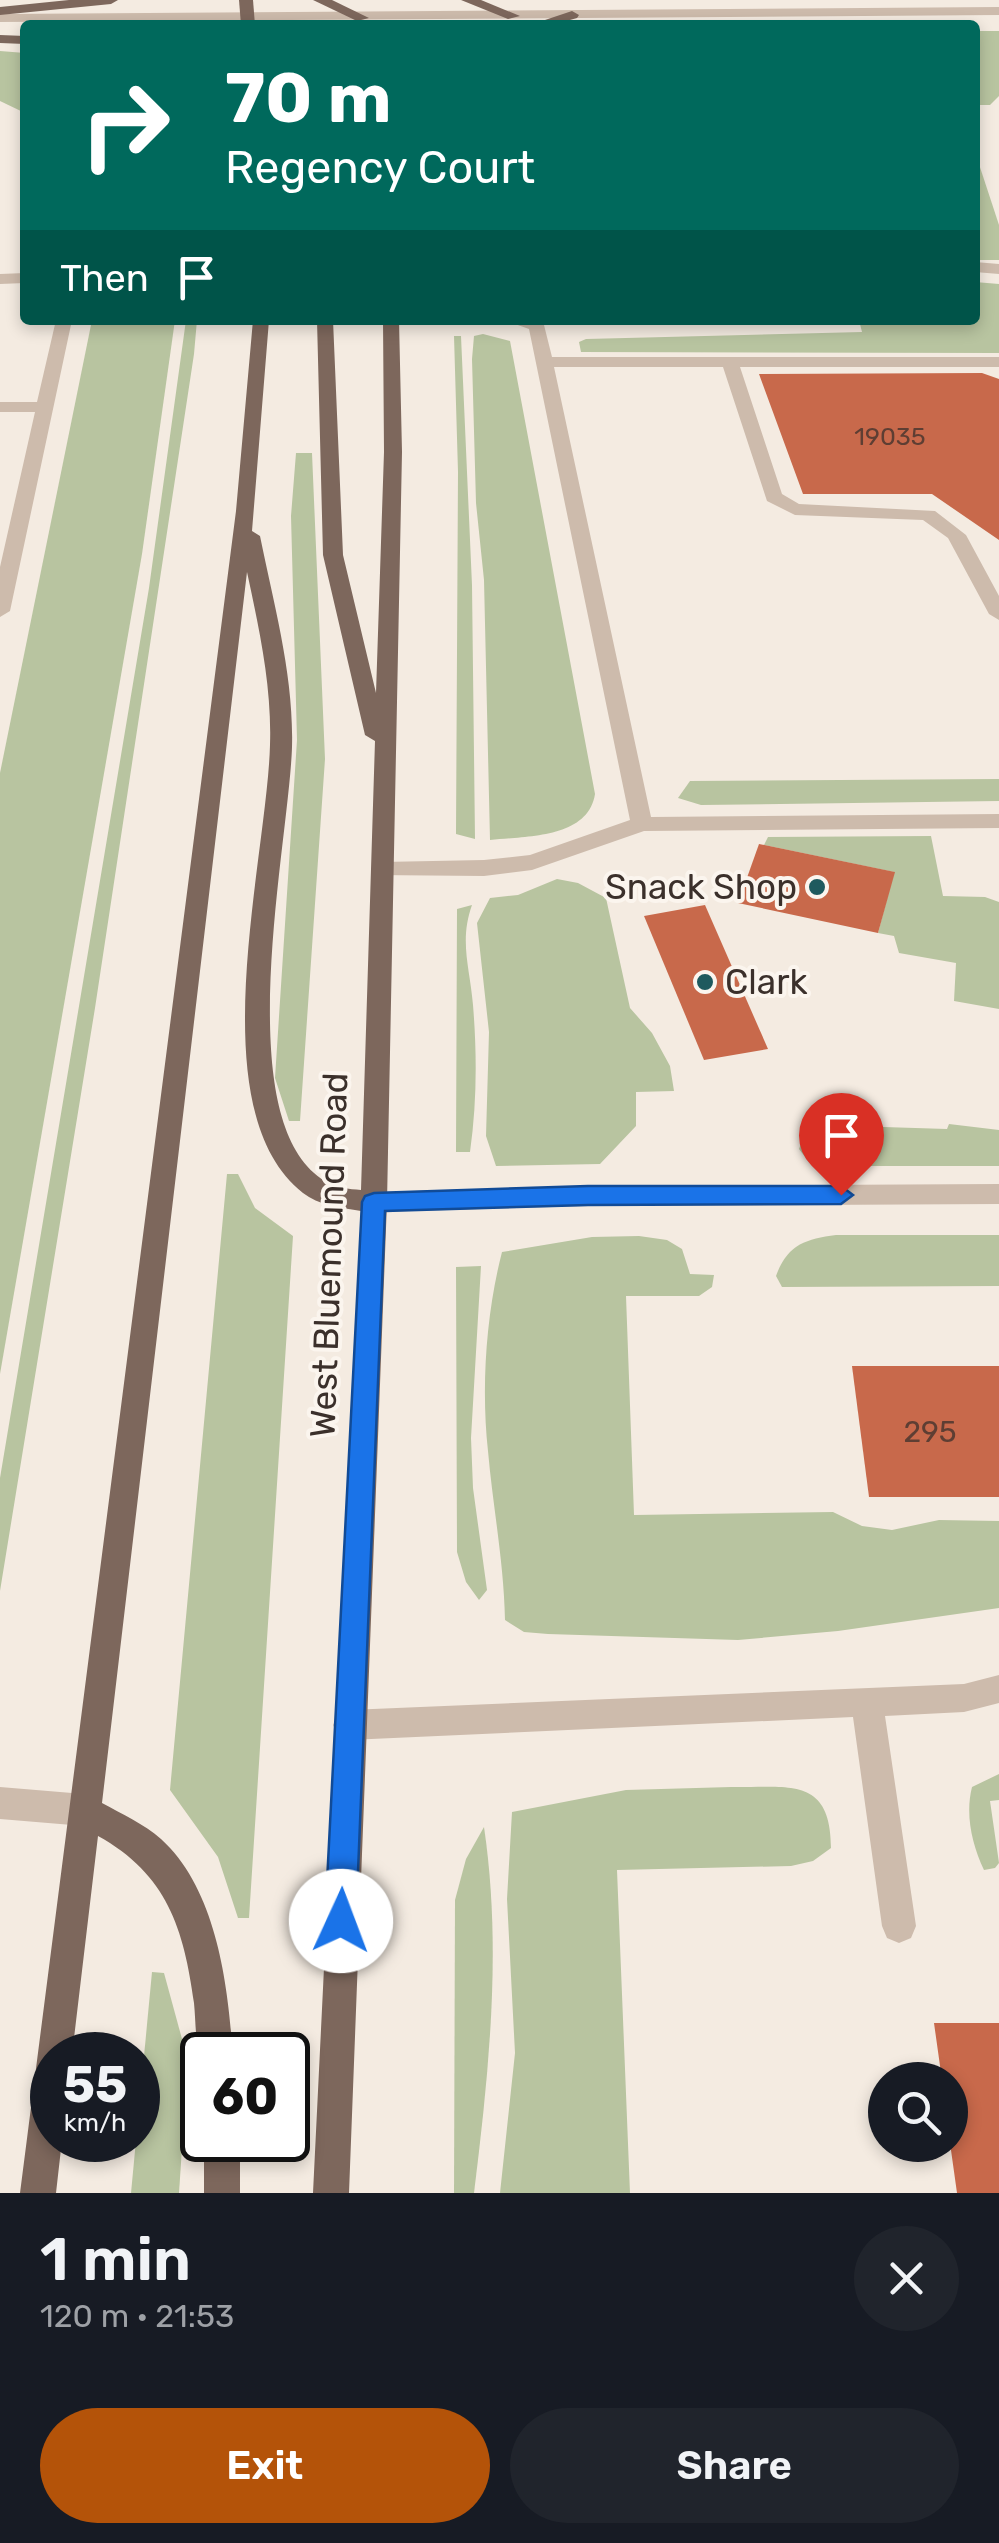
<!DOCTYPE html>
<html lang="en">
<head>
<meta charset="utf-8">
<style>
	:root { --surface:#171b24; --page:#20242c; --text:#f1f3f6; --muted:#9ea1a6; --accent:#b45309 }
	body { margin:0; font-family:Rubik,sans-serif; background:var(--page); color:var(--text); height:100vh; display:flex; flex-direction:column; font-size:38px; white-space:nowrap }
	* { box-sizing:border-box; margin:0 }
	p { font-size:32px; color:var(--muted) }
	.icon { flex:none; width:55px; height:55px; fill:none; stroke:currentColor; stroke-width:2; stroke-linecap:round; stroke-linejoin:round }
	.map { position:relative; height:2193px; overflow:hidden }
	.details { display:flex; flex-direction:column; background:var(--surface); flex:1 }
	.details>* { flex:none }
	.hud { position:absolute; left:20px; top:20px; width:960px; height:305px; border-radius:10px; box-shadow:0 5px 15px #0003; background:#00695c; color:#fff; overflow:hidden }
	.tools { position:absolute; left:868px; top:2062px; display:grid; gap:20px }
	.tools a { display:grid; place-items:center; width:100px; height:100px; border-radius:50%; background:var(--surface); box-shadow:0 5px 15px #0003; font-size:50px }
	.speed { position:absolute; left:30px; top:2032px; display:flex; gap:20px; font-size:50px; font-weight:700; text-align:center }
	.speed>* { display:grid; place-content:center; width:130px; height:130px; border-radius:50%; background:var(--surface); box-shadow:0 5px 15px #0003; line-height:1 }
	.speed small { font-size:25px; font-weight:400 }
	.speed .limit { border:5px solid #111; border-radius:15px; background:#fff; color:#111 }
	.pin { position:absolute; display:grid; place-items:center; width:85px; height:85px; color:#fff; margin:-102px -42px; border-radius:50% 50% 50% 0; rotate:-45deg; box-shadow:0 0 10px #0007 }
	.pin .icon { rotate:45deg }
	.me { position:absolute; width:110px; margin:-55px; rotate:2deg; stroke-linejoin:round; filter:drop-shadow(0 0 8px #0008) }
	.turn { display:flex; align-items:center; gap:35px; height:210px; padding:0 40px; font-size:45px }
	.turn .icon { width:130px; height:130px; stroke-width:2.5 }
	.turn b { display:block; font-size:70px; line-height:85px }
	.then { display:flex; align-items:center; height:95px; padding:0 40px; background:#0003; gap:20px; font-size:38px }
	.round { display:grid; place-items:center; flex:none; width:105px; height:105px; border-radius:52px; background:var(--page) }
	.head { display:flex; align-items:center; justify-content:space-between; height:170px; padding:0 40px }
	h1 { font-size:60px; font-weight:600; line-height:75px }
	.action { display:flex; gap:20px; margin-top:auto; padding:20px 40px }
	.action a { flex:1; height:115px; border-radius:60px; background:var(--accent); color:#fff; font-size:40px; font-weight:600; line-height:115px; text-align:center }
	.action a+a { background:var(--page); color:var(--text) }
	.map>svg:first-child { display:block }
</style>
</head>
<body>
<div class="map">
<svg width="999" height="2193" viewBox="0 0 999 2193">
	<rect width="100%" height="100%" fill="#f4ebe1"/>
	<!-- green -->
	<g fill="#b8c4a0">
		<polygon points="975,31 999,31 999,96 990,105 975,105"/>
		<polygon points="0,51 25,53 25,113 0,101"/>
		<polygon points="975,152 999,225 999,260 975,260"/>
		<polygon points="975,282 999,284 999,353 581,352 579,342 586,339 862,332 859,320 975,320"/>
		<polygon points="92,320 175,320 142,554 0,1374 0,773"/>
		<polygon points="186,320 197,320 194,354 95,1008 0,1591 0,1478 149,588"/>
		<path d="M483,334L510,341L595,794C588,839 525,836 490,840L484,580L476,503L472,359L474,336Z"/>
		<polygon points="454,336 461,336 472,585 475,839 456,834 458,472"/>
		<polygon points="296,453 312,453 325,759 300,1121 289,1121 275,1078 297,740 291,516"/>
		<polygon points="999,779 999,801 701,805 678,798 690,781"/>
		<polygon points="931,836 943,896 985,897 999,902 999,1009 954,1001 956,963 899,953 894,936 878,933 894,872 764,845 768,837"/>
		<polygon points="557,879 578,883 606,898 630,1008 652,1033 670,1066 674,1091 636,1092 636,1126 600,1164 496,1166 486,1136 489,1032 477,923 490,898 518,895"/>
		<path d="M472,905C459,941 470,968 473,1005C477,1054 477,1103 470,1152H456L457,909Z"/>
		<polygon points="949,1124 999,1130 999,1166 842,1166 809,1162 799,1149 805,1133 820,1125 947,1129"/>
		<polygon points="227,1174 238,1174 255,1208 293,1236 249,1918 238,1918 218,1857 170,1790"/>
		<path d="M836,1235H999V1286L782,1287L776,1276C787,1245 805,1239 836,1235Z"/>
		<path d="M639,1236L667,1240L682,1249L690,1274L714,1275L712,1287L699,1296H626L634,1515L833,1512L862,1526L892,1530L939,1520L999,1521V1608L838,1631L738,1640L548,1634L524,1632L505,1620C504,1563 493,1508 488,1451C481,1387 486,1314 502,1252L592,1237Z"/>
		<polygon points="481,1266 471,1438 473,1488 487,1590 479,1600 466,1582 457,1552 456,1267"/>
		<path d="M999,1774V1800L990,1801L999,1863L995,1868L984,1870C972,1844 965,1815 972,1787Z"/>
		<path d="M731,1787C787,1788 831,1775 831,1848L813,1861L791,1866L617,1870L630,2193H500L515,2053L507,1899L512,1812L626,1790Z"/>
		<path d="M484,1827C502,1949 489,2071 474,2193H454L455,1900L466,1859Z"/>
		<polygon points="152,1972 164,1973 182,2039 183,2133 179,2193 131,2193"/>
	</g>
	<!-- building -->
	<g fill="#c8694b">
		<polygon points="982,373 999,379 999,540 932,494 803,494 759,374"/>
		<polygon points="759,844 895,872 878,933 738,903"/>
		<polygon points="705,905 768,1049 704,1060 644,916"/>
		<polygon points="852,1366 999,1366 999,1497 869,1497"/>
		<polygon points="934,2023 999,2023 999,2193 957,2193 950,2143 950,2080 942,2080"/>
	</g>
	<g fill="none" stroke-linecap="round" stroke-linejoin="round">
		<!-- minor -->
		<g fill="#cdbbac" fill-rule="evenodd">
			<polygon points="999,7 999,15 0,22 0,14"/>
			<polygon points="975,262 999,264 999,274 975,272"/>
			<polygon points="25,273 25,283 0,284 0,274"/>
			<polygon points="56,320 72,320 10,611 0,617 0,567 35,412 0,412 0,402 37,402"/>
			<polygon points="504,320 543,321 552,357 999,357 999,367 740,367 782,494 799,504 935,511 966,535 999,596 999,620 989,614 948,538 923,520 795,515 767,501 723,367 554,367 651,817 999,814 999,828 644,831 532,870 484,876 374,875 371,870 374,865 382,862 484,860 530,855 630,820 529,329"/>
			<polygon points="999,1184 999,1204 588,1206 374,1212 365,1209 361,1202 365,1195 374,1192 588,1186"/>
			<polygon points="999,1675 999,1703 964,1712 885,1716 916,1926 911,1938 899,1943 887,1938 882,1926 853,1717 349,1740 338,1735 333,1725 338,1715 349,1710 964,1684"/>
			<polygon points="0,1787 84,1794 95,1799 100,1810 95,1821 84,1826 0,1819"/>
		</g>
		<!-- major -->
		<g fill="#7d675c" fill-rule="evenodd">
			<polygon points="69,0 118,0 111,4 0,15 0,7"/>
			<polygon points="239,0 253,0 255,25 241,25"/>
			<polygon points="313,0 332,0 369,18 357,21"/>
			<polygon points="461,0 481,0 520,16 508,19"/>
			<polygon points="572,11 579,15 577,18 552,25 530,25"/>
			<polygon points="0,35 25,36 25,44 0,43"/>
			<path d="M253,320H269L252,531L260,536C274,605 294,676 292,747C289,844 227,1122 325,1181C336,1188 349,1189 361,1190L375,741L365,735L323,555L317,320H333L343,555L376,693L384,452L383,320H399L402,452L387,1202L349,2193H313L361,1211C341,1208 318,1205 303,1193C198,1111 267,860 270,745C272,686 259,628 247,572L102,1803C122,1814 144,1824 161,1839C217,1890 228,1985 233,2055H202V2065C195,2046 196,2023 194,2003C184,1929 167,1874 98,1836L72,2055H52V2140H62L56,2193H20L236,511Z"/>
			<rect x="204" y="2140" width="36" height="53"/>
		</g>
	</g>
	<!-- route -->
	<polygon fill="#1a73e8" stroke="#114b97" stroke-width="2.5" points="588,1186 841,1186 853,1195 841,1204 588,1205 385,1211 356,1921 352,1931 341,1936 330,1931 325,1921 362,1202 365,1196 374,1193"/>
	<!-- markers -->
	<g fill="#1f5a5e" stroke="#fbf5ee" stroke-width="4">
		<circle cx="817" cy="887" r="10"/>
		<circle cx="705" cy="982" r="10"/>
	</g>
	<g text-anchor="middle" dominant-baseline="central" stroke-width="8" stroke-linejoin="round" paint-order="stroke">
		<!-- far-number labels -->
		<g font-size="25" fill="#5e3e33">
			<text x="890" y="436">19035</text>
		</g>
		<!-- number labels -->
		<g font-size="30" fill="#5e3e33">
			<text x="930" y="1432">295</text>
		</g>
		<!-- poi labels -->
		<g font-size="35" fill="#3b302b" stroke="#fbf5ee" text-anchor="end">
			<text x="797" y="887">Snack Shop</text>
			<text x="725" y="982" text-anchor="start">Clark</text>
		</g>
		<!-- street labels -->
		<g font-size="35" fill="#3b302b" stroke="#fbf5ee">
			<text transform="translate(329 1255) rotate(-88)">West Bluemound Road</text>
		</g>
	</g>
</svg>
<div class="tools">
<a><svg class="icon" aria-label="search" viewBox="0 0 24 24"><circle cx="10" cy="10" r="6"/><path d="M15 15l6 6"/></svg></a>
</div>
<div class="speed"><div>55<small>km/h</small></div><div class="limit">60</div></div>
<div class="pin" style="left:841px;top:1195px;background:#d93025"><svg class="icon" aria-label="arrive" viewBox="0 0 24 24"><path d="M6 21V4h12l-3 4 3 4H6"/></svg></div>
<svg class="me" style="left:341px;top:1921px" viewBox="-20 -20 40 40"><circle r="19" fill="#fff"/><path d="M0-13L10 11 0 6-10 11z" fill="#1a73e8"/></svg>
<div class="hud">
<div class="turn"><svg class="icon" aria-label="right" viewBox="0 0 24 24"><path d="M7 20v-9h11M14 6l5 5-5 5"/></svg><div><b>70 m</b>Regency Court</div></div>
<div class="then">Then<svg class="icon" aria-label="arrive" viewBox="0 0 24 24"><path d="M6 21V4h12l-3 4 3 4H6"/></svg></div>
</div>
</div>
<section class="details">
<div class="head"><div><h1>1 min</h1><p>120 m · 21:53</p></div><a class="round"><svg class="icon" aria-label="close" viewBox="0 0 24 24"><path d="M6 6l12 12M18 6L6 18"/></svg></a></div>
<div class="action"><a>Exit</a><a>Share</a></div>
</section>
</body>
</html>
